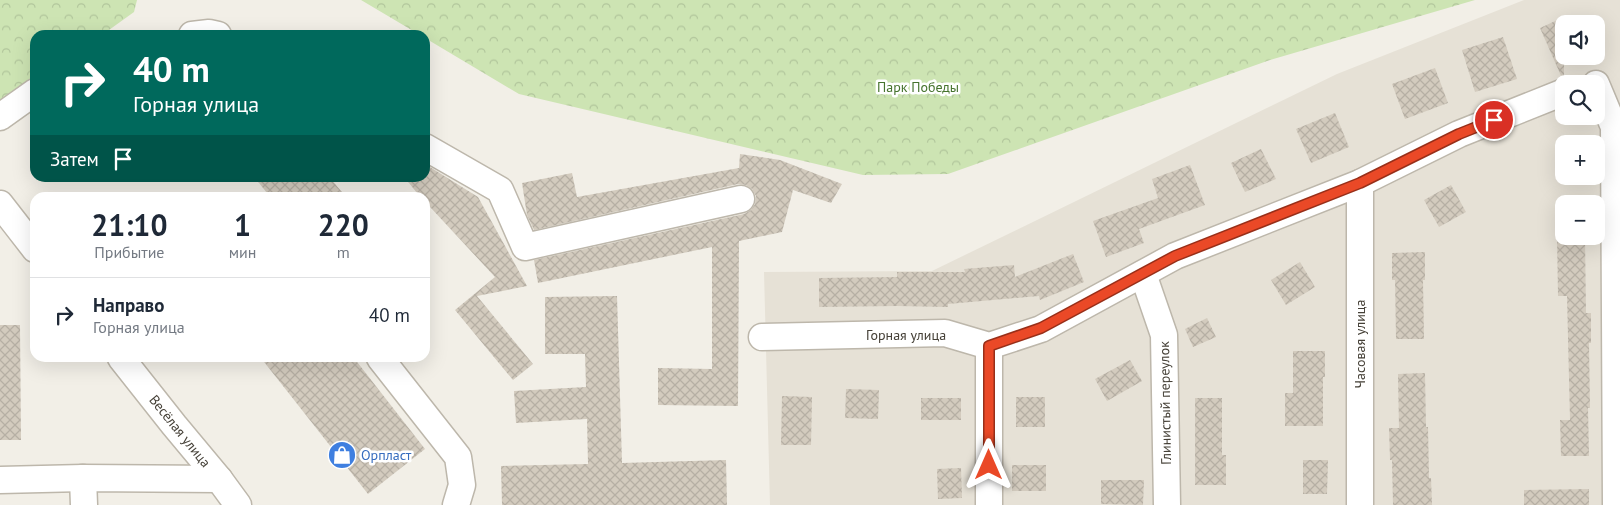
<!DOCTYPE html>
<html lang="ru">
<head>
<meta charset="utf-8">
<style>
	:root { --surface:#fff; --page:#f6f6f7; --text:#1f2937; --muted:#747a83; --line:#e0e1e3 }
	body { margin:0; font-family:"PT Sans",sans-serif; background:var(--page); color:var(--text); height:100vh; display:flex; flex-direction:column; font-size:19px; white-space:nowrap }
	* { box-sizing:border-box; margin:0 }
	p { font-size:16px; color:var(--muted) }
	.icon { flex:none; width:28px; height:28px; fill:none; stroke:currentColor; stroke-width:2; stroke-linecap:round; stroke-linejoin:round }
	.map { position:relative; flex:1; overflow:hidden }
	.panel { position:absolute; left:30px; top:192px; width:400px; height:170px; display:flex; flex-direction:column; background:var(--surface); border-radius:15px; box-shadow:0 5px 20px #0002 }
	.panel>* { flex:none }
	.banner { position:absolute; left:30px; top:30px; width:400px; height:152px; border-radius:15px; box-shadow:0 5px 20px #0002; background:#00695c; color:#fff; overflow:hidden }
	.fabs { position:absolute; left:1555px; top:15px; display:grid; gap:10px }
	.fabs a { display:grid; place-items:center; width:50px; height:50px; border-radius:10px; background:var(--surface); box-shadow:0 5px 20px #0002; font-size:25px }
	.pin { position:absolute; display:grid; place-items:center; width:42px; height:42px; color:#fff; margin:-21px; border:2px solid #fff; border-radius:50%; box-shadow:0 1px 5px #0007 }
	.me { position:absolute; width:55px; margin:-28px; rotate:0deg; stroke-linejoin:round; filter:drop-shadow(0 0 4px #0008) }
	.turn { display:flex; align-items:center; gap:18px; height:105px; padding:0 20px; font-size:22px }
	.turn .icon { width:65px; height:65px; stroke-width:2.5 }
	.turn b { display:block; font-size:35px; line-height:42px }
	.then { display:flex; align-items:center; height:48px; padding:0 20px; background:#0003; gap:10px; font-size:19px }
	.eta { display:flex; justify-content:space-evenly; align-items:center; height:85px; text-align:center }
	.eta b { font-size:30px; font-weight:700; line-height:35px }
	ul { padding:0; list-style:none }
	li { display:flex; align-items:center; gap:15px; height:75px; padding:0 20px; border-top:1px solid var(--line) }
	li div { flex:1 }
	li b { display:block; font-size:19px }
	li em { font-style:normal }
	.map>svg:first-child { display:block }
</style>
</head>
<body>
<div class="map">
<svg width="1620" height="505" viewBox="0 0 1620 505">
	<defs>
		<pattern id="forest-crowns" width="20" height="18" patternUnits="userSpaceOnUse" patternTransform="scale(1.25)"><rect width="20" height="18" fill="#cde4b3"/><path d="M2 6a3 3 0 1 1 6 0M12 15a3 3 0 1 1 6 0" fill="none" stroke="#b1c59b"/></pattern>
		<pattern id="building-cross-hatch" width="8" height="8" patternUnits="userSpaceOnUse" patternTransform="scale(1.25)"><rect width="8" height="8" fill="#d3cbbe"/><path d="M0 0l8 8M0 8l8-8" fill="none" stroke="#b6afa4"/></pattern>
	</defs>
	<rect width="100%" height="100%" fill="#f2efe7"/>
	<!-- residential -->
	<path fill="#e6e1d6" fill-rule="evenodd" d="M1524,0H1620V505H770L764,272L932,271L1337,74ZM1564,24H1596V56H1564ZM1564,84H1596V116H1564ZM1564,144H1596V176H1564ZM1564,204H1596V236H1564Z"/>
	<!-- forest -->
	<g fill="url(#forest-crowns)">
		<polygon points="0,0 137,0 134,12 102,35 35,35 35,82 0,103"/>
		<polygon points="361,0 1475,0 1270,60 948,174 863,175 519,94 425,38 425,35 420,35"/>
	</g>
	<!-- building -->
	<g fill="url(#building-cross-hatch)">
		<polygon points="1564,17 1564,77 1562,78 1540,28"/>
		<polygon points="1503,37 1517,79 1475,92 1462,50"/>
		<polygon points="1435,68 1448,103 1405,119 1392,84"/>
		<polygon points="1335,113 1349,147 1311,163 1296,129"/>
		<polygon points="1261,149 1276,179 1245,192 1231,163"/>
		<polygon points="740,154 780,160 842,184 831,203 793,190 782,232 739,241 738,406 658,405 658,368 712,369 712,247 538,283 534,260 744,214 751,210 755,204 756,196 752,189 746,185 738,184 534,230 527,215 522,183 572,173 577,197 739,168"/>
		<polygon points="425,164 478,197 527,286 477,296 533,364 513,380 455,310 495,277 431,208 425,202 425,198 421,198 405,178 425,178"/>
		<polygon points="1190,165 1205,205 1139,229 1144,243 1106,257 1093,221 1158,198 1152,179"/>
		<polygon points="255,178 330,178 347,198 271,198"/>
		<polygon points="1451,185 1466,212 1439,227 1424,200"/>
		<polygon points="1557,236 1585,236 1586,313 1591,313 1591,343 1589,343 1590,408 1588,408 1589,456 1561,456 1560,420 1570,420 1567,296 1558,296"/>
		<polygon points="1425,252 1425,280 1423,280 1424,339 1396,339 1395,280 1392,280 1392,253"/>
		<polygon points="1073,254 1084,282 1040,300 1039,296 948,304 948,307 897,306 819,307 819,278 897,277 897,272 965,272 964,269 1014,265 1015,277"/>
		<polygon points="1300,262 1315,287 1286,305 1271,280"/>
		<polygon points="617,296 622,463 726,460 727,505 502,505 501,466 588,464 587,419 516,423 514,391 586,387 585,354 545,354 545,297"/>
		<polygon points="1207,318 1216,337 1193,347 1185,329"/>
		<polygon points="0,325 20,325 21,440 0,440"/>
		<polygon points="1293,351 1325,351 1325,377 1323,377 1323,426 1285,426 1285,393 1293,393"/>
		<polygon points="261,358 354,358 425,449 368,494"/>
		<polygon points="1130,360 1142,381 1107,401 1095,379"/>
		<polygon points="1425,373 1426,427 1428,427 1429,478 1431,478 1432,505 1393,505 1392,460 1390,460 1389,428 1399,428 1398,374"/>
		<polygon points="846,389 879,390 878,419 845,418"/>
		<polygon points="782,396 812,397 811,445 781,445"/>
		<rect x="1016" y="397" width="29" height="30"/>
		<rect x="921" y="398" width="40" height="22"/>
		<polygon points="1195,398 1222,398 1222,455 1226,455 1226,485 1195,485"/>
		<polygon points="1303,460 1328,460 1327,494 1303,494"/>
		<rect x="1012" y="465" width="34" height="26"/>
		<polygon points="961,468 962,498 938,499 937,469"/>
		<polygon points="1101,480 1144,480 1143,505 1101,504"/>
		<polygon points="1589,489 1589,505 1524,505 1524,490"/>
	</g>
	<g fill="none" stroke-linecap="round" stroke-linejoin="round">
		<defs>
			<g id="minor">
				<polyline points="192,35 209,33 218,35"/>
				<polyline points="1596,84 1614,127 1616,505"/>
				<polyline points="0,117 35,92"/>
				<polyline points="425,147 500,190 525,247 741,199"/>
				<polyline points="0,204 35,249"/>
				<polyline points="1143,274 1164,335 1167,505"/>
				<polyline points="762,337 945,333 989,346 1041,329 1175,256 1360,183 1459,134 1564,92"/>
				<polyline points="121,358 174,425 219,479 238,505"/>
				<polyline points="380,358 458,457 462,485 456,505"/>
				<polyline points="83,478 84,505"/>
				<polyline points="0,480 83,478 219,479"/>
				<polyline points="989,505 989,346"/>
				<polyline points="1360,505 1360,183"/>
			</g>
		</defs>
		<!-- minor casing -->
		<use href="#minor" stroke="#bdb7ab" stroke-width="29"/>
		<!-- minor -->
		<use href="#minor" stroke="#fff" stroke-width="26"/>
	</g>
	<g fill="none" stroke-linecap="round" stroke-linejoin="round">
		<defs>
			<polyline id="route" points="989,465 989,346 1041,328 1175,256 1360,183 1459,134 1494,120"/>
		</defs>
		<!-- route casing -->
		<use href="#route" stroke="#982f19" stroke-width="12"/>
		<!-- route -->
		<use href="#route" stroke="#ea4927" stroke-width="9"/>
	</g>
	<!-- icons -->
	<defs>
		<symbol id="shop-disc" viewBox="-11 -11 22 22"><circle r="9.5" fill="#3f7fe0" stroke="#fff"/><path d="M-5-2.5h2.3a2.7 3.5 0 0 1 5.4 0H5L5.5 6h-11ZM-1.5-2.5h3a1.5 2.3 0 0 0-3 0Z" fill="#fff"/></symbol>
	</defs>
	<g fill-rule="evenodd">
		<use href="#shop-disc" x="326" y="439" width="32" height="32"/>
	</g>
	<g text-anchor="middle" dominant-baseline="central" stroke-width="5" stroke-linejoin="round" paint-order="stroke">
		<!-- park labels -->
		<g font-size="14" fill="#46732e" stroke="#fff">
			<text x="918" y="87">Парк Победы</text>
		</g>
		<!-- street labels -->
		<g font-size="14" fill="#454037" stroke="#fff">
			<text x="906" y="335">Горная улица</text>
			<text transform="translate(1360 344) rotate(-90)">Часовая улица</text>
			<text transform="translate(1165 403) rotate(-91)">Глинистый переулок</text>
			<text transform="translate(180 431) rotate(51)">Весёлая улица</text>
		</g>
		<!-- shop labels -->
		<g font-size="14" fill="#366cbe" stroke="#fff" text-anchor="start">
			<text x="361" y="455">Орпласт</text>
		</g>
	</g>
</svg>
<div class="fabs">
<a><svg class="icon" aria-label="sound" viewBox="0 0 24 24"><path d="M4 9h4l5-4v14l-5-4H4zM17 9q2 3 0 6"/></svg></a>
<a><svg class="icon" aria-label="search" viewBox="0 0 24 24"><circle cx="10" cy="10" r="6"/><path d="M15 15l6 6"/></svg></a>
<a>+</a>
<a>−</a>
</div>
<div class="pin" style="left:1494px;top:120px;background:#d93025"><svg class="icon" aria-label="arrive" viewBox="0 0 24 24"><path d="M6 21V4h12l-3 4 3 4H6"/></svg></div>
<svg class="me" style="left:989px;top:465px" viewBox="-20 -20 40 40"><path d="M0-17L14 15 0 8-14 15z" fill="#ea4927" stroke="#fff" stroke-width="4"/></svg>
<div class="banner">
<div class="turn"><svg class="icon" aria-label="right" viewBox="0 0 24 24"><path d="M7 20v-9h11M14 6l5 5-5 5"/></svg><div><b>40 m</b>Горная улица</div></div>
<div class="then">Затем<svg class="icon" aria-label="arrive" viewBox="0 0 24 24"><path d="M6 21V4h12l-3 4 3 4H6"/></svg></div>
</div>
<section class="panel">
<div class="eta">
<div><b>21:10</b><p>Прибытие</p></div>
<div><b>1</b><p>мин</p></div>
<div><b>220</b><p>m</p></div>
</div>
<ul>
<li><svg class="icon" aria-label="right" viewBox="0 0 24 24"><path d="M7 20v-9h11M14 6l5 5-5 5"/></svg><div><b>Направо</b><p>Горная улица</p></div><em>40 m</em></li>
</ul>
</section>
</div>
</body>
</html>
